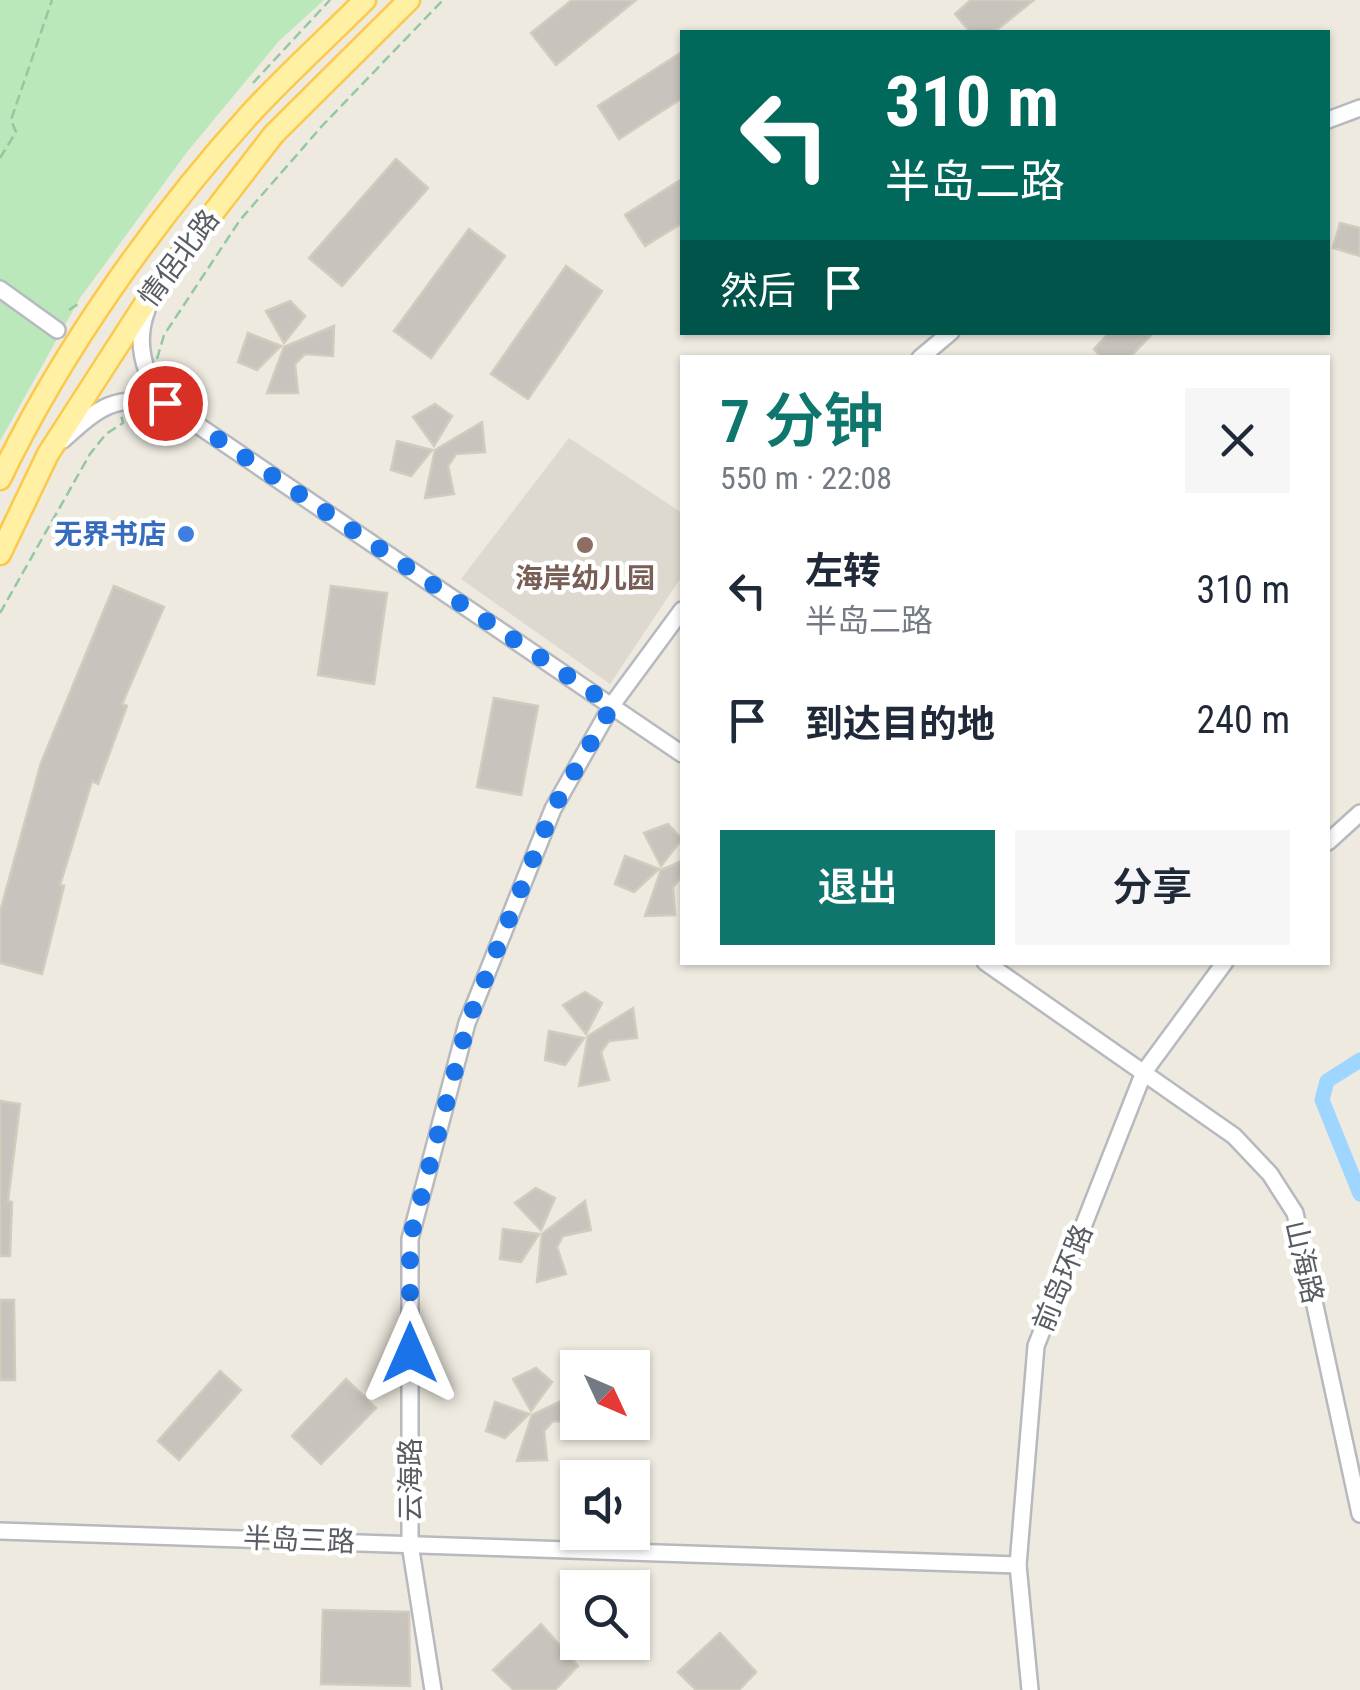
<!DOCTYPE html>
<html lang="zh">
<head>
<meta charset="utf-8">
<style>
	:root { --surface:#fff; --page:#f6f6f7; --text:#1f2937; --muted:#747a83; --accent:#0f766e }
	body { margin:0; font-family:"Roboto Condensed","Noto Sans SC",sans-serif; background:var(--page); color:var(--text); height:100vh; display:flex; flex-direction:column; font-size:38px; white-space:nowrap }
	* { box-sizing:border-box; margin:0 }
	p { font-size:32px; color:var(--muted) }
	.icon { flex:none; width:55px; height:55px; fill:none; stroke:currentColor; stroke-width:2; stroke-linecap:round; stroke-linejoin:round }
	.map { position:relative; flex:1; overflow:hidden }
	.panel { position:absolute; left:680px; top:355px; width:650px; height:610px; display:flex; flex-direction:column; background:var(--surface); border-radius:0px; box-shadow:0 2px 8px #0004 }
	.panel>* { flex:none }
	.top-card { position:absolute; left:680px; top:30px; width:650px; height:305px; border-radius:0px; box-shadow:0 2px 8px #0004; background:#00695c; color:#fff; overflow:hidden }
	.needle { width:65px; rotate:134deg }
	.buttons { position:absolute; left:560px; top:1350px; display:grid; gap:20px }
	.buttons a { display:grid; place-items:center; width:90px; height:90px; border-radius:0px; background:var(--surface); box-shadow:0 2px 8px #0004; font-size:50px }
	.pin { position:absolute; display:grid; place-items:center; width:85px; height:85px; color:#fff; margin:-42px; border:5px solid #fff; border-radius:50%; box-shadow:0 2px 10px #0007 }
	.me { position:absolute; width:110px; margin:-55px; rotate:0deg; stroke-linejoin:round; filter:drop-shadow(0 0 8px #0008) }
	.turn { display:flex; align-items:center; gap:35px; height:210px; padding:0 40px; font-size:45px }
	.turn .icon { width:130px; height:130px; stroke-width:2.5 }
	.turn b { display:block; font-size:70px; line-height:85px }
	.then { display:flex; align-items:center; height:95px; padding:0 40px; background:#0003; gap:20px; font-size:38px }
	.round { display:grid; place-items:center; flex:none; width:105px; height:105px; border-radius:0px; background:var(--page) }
	.head { display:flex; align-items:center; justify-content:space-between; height:170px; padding:0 40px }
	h1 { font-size:60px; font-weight:600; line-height:75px; color:var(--accent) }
	.primary-button { display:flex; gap:20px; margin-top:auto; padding:20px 40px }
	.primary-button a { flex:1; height:115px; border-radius:0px; background:var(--accent); color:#fff; font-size:40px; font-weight:600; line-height:115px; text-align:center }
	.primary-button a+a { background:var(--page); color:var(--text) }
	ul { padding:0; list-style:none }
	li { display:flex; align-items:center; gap:30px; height:130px; padding:0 40px }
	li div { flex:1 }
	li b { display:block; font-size:38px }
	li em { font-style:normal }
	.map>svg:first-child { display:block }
</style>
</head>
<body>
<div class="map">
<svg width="1360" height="1690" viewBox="0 0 1360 1690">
	<rect width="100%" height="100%" fill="#eeeae0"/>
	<!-- education -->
	<polygon fill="#ddd9cf" points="569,438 682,513 682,576 610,684 461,579"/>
	<!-- green -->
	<polygon fill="#bae8ba" points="0,0 324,0 279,41 187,152 80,298 0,441"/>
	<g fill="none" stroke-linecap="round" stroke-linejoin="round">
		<!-- canal -->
		<polyline stroke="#9fd6ff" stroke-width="15" points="1360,1060 1327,1081 1322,1100 1360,1194"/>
	</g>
	<!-- building -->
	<g fill="#c8c4bd" stroke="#d2ccbe" stroke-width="2.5">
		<polygon points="572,0 636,0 556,65 531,33"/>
		<polygon points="971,0 1034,0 994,32 970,32 955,14"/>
		<polygon points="682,52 682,98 619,139 598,106"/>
		<polygon points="396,159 428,188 342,286 309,258"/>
		<polygon points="682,179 682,223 645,246 625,215"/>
		<polygon points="1340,223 1360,228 1360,256 1333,248"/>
		<polygon points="469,229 505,256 431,358 394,331"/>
		<polygon points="566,266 602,291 528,399 491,374"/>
		<polygon points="290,301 305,316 284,343 266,311"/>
		<polygon points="334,326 333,356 305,354 295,364 298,393 267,393 284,347"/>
		<polygon points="1110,332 1154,332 1129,358 1102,358 1094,349"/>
		<polygon points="248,333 281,346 257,370 238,362"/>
		<polygon points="435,404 452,416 434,446 413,417"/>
		<polygon points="482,422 485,452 456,454 448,466 454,494 425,498 435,450"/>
		<polygon points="397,441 432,450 411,476 391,470"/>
		<polygon points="114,586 164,607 122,704 127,706 98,784 92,781 60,885 64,886 42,974 0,963 0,912 41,763"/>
		<polygon points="331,586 387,593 374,684 318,675"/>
		<polygon points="494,698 538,706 521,795 477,787"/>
		<polygon points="668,824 682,839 661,866 644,833"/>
		<polygon points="625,856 659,869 634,892 615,884"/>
		<polygon points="682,861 682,876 673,887 675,915 645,916 661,870"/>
		<polygon points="585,992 602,1003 586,1034 563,1005"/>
		<polygon points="633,1008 637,1038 609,1041 601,1052 609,1080 579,1086 588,1036"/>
		<polygon points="549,1031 584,1038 565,1065 545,1060"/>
		<polygon points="0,1101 20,1104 8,1201 12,1202 10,1256 0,1256"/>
		<polygon points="536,1188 555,1198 541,1230 515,1203"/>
		<polygon points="585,1201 591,1230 563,1236 557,1247 566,1274 537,1282 542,1234"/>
		<polygon points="503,1229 539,1234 521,1262 500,1259"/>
		<polygon points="0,1300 14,1300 15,1380 0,1380"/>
		<polygon points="536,1368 552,1382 531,1411 513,1379"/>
		<polygon points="220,1371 241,1390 179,1460 158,1441"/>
		<polygon points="346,1379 376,1408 321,1464 292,1436"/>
		<polygon points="578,1393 578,1422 553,1421 544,1431 547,1460 517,1461 532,1415"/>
		<polygon points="495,1402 529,1414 505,1438 486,1431"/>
		<polygon points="323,1610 409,1612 410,1686 321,1684"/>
		<polygon points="541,1624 578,1666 555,1690 514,1690 493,1670"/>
		<polygon points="720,1633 756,1672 739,1690 696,1690 678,1672"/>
	</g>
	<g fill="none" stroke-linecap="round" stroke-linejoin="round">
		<defs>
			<g id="minor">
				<polyline points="1328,120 1360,108"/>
				<polyline points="0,289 57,330"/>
				<path d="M147,310C134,344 144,375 165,403L682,754"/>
				<polyline points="920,358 951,332"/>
				<path d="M63,440C99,407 115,394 165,403"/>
				<polyline points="1328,842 1360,813"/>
				<polyline points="985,962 1234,1136 1270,1174 1295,1213 1360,1514"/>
				<polyline points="0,1531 1018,1565"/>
				<polyline points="433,1690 410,1544 410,1239 467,1023 553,809 612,705 682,610"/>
				<polyline points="1030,1690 1018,1565 1036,1346 1144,1072 1225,962"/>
			</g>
			<g id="major">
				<path d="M0,479C62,350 155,219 251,113C287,74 327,38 365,0"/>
				<polyline points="0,554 48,454 155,288 274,134 409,0"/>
			</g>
		</defs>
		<!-- minor casing -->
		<use href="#minor" stroke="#b6b9be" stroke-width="20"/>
		<!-- major casing -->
		<use href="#major" stroke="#fcc94a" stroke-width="25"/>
		<!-- path -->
		<g stroke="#93c8a2" stroke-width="2.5" stroke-dasharray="10 5" stroke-linecap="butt">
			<polyline points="253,83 330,0"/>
			<polyline points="0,158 16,132 11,120 52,0"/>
			<polyline points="69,310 81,302"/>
			<polyline points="157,359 164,335 240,220 322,126 443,0"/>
			<polyline points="0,613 90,454 106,434 123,423 121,415"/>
		</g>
		<!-- minor -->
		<use href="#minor" stroke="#fff" stroke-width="15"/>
		<!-- major -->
		<use href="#major" stroke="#fff0a4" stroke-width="20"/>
	</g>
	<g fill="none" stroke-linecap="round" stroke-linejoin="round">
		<!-- route -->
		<polyline stroke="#1a73e8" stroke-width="18" stroke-dasharray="0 32.4" points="165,403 612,706 553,809 468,1022 410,1239 410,1353"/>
	</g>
	<!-- markers -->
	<circle fill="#3f7fe0" stroke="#fff" stroke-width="4" cx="186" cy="534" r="10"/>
	<circle fill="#8d6e63" stroke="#fff" stroke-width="4" cx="585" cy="545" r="10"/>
	<g text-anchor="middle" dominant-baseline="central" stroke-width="9" stroke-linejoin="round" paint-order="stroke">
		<!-- street labels -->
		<g font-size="28" fill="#595d63" stroke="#fff">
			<text transform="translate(179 258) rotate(-53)">情侶北路</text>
			<text transform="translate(1304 1262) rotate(77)">山海路</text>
			<text transform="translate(1063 1278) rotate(-68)">前岛环路</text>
			<text transform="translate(410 1480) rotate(-90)">云海路</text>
			<text transform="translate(299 1540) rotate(2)">半岛三路</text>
		</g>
		<!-- shop labels -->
		<g font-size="28" font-weight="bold" fill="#366cbe" stroke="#fff" text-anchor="end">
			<text x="166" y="534">无界书店</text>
		</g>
		<!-- education labels -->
		<g font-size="28" font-weight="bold" fill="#785e54" stroke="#fff">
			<text x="585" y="578">海岸幼儿园</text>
		</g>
	</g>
</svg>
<div class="buttons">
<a><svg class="needle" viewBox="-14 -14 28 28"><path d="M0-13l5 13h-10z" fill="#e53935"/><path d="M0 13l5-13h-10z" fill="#747a83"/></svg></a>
<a><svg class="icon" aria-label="sound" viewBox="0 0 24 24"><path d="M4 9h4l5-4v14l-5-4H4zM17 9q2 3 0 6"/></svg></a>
<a><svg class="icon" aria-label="search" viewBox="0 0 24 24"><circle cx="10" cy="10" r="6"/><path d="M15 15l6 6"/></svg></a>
</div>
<div class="pin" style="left:165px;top:403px;background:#d93025"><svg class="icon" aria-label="arrive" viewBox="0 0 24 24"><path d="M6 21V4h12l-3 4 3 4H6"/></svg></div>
<svg class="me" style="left:410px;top:1353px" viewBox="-20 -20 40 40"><path d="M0-17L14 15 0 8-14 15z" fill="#1a73e8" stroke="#fff" stroke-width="4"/></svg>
<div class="top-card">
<div class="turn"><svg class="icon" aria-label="left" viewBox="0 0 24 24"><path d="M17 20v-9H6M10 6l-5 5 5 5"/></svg><div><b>310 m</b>半岛二路</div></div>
<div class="then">然后<svg class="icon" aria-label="arrive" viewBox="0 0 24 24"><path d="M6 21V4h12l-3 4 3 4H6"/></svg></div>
</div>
<section class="panel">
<div class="head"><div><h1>7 分钟</h1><p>550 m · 22:08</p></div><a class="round"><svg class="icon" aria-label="close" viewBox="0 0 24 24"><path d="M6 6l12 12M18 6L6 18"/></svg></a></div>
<ul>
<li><svg class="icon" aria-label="left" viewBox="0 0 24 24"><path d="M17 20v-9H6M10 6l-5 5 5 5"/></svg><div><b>左转</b><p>半岛二路</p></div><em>310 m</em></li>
<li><svg class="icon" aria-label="arrive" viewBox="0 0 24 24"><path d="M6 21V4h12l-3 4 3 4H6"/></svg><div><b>到达目的地</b></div><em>240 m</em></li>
</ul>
<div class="primary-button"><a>退出</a><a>分享</a></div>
</section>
</div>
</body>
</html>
